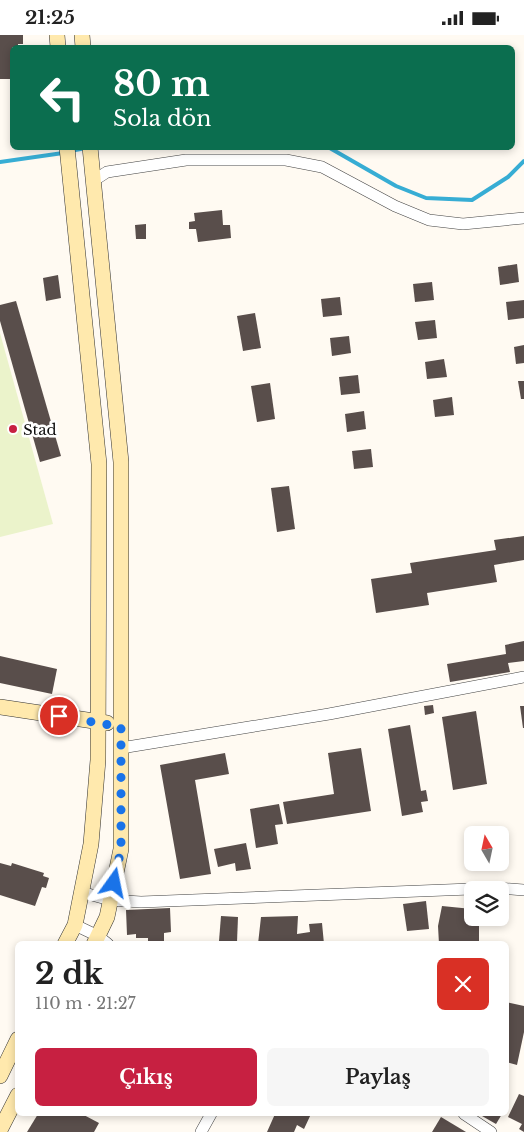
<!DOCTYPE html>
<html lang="tr">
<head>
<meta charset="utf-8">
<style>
	:root { --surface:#fff; --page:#f6f6f6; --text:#222; --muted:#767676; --accent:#c72041 }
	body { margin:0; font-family:"Libre Baskerville",serif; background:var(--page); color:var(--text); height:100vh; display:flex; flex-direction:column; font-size:19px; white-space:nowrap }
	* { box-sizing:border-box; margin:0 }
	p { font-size:16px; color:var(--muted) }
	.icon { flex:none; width:28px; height:28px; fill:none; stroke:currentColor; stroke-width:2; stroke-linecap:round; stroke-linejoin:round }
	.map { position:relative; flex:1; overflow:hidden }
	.details { position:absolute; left:15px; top:906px; width:494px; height:175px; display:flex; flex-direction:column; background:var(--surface); border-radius:8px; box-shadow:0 2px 8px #0003 }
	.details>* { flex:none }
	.top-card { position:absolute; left:10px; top:10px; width:505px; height:105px; border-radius:8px; box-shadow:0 2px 8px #0003; background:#0b6e4f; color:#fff; overflow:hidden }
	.needle { width:32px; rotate:351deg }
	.buttons { position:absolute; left:464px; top:791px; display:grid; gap:10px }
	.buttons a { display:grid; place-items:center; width:45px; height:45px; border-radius:8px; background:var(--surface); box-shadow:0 2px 8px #0003; font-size:25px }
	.pin { position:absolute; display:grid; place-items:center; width:42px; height:42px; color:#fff; margin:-21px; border:2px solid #fff; border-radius:50%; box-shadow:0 1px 5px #0007 }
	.me { position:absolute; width:55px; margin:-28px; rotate:12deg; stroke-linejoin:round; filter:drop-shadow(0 0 4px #0008) }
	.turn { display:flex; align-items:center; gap:18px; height:105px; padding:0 20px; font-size:22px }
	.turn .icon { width:65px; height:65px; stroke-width:2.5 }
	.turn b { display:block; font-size:35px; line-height:42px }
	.round { display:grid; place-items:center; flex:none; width:52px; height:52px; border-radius:8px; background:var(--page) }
	.summary { display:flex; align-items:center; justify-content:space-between; height:85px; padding:0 20px }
	h1 { font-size:30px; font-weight:700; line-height:38px }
	.primary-button { display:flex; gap:10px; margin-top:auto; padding:10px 20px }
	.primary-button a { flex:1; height:58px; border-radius:8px; background:var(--accent); color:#fff; font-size:20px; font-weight:700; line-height:58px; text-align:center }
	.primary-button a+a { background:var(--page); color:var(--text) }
	.status { display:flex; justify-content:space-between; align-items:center; height:35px; padding:0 25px; background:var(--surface); direction:ltr }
	.status svg { height:14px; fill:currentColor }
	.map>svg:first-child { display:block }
</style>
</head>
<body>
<div class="status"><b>21:25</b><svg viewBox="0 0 49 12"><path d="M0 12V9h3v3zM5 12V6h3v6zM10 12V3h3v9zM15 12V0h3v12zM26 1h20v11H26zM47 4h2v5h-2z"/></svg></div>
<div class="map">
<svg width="524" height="1097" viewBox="0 0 524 1097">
	<rect width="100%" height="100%" fill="#fffaf2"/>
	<!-- pitch -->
	<polygon fill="#ebf3cb" points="0,298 53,489 0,502"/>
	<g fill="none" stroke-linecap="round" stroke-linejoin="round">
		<!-- stream -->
		<g stroke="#37add4" stroke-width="4">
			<polyline points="328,112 396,151 426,163 472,165 508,142 524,126"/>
			<polyline points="70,116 86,113"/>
			<polyline points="0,127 63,118"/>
		</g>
	</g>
	<!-- building -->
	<g fill="#594e4b">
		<polygon points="0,0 23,0 23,9 18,9 18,12 12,12 12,44 0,44"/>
		<polygon points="222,175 223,190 230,190 231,203 198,207 196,194 189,194 189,187 195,186 194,178"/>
		<polygon points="146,189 146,204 136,204 135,190"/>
		<polygon points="517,229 519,247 500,250 498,232"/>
		<polygon points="58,240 61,263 46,266 43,243"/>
		<polygon points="432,247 434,265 415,267 413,249"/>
		<polygon points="340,262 342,280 323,282 321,264"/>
		<polygon points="524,265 524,283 508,285 506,267"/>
		<polygon points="16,266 61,421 40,427 0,286 0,270"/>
		<polygon points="255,278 261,313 243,316 237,281"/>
		<polygon points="435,285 437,303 418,305 415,287"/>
		<polygon points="349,301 351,318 332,321 330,303"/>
		<polygon points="524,310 524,328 516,329 514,312"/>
		<polygon points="444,324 447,342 427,344 425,327"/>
		<polygon points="358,340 360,358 341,360 339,342"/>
		<polygon points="518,346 524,346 524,364 521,364"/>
		<polygon points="270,348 275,384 257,387 251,351"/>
		<polygon points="452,362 454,380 435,382 433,365"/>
		<polygon points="364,376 366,394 347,397 345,379"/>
		<polygon points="371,414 373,432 354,434 352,416"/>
		<polygon points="289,451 295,494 277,497 271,453"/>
		<polygon points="524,501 524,525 494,530 497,547 427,558 429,570 376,578 371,544 412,538 410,528 496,515 494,505"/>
		<polygon points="524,606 524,626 508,628 510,637 450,647 447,629 506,619 505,610"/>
		<polygon points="0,621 57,634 52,659 0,648"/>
		<polygon points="433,670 434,678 425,680 424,671"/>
		<polygon points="520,671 524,671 524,693 523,693"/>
		<polygon points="476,676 487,749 453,755 442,682"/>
		<polygon points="410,690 421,756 426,755 428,766 421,767 423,777 402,781 388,694"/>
		<polygon points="361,713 371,776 287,789 283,767 334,759 328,718"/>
		<polygon points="225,718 229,739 195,745 211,839 180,844 160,730"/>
		<polygon points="279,769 283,789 275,790 278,809 256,813 250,774"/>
		<polygon points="246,808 251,834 236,836 235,828 218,832 214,814"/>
		<polygon points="0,828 11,831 12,828 44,838 43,841 49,843 46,853 42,852 35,871 0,860"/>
		<polygon points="426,866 429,894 407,896 403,869"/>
		<polygon points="442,871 472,874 472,882 479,882 479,909 439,909 438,891"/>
		<polygon points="170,873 171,897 164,898 164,906 148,906 148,903 136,903 136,899 127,900 126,875"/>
		<polygon points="221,881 238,882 237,907 219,906"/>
		<polygon points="298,881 297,899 310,897 309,889 322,888 324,909 258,909 261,882"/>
		<polygon points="506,967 524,971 524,997 517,1030 506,1027"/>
		<polygon points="519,1059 524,1061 524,1097 519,1094 522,1089 508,1082"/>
		<polygon points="38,1079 82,1079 99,1088 94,1097 27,1097"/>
		<polygon points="275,1079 311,1079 304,1094 297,1090 294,1097 267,1097"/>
		<polygon points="483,1079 502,1079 496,1089 482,1081"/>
		<polygon points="441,1082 466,1097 432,1097"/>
	</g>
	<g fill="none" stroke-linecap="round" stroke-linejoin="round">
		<defs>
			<g id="street">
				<polyline points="93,146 107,137 186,125 286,125 322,132 395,171 429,185 463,189 524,183"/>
				<polyline points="121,713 329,679 524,642"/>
				<polyline points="81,857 110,865 141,867 496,853 524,855"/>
				<polyline points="75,890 98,901 108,909"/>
				<polyline points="464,1079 491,1097"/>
				<polyline points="201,1097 211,1079"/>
			</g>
			<g id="secondary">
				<polyline points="57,0 58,12"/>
				<polyline points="82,0 83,12"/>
				<polyline points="90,112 121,427 121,814 107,882 94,909"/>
				<polyline points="0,672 107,688"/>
				<polyline points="65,909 75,890 91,809 98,725 99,429 67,112"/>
				<polyline points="0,1041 18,1004"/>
				<polyline points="0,1095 18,1060"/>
			</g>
		</defs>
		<!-- street casing -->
		<use href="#street" stroke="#424242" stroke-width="12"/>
		<!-- secondary casing -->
		<use href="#secondary" stroke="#313131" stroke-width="16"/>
		<!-- street -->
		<use href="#street" stroke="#fff" stroke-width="11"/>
		<!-- secondary -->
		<use href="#secondary" stroke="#ffe9ad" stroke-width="15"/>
	</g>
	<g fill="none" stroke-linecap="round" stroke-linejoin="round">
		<!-- route -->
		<polyline stroke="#1a73e8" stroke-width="9" stroke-dasharray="0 16.2" points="59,681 121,692 121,814 114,848"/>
	</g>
	<!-- markers -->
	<circle fill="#c72041" stroke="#fff" stroke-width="2" cx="13" cy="394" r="5"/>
	<g text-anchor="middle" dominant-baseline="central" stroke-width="5" stroke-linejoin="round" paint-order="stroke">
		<!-- poi labels -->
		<g font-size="15" fill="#0f0f0f" stroke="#fff" text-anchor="start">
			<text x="23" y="394">Stad</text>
		</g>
	</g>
</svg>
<div class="buttons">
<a><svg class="needle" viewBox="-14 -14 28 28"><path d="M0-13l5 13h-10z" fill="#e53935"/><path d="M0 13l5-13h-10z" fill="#767676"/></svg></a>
<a><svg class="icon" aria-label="layers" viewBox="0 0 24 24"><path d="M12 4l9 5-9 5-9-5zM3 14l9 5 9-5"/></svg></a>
</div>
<div class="pin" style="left:59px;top:681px;background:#d93025"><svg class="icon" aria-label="arrive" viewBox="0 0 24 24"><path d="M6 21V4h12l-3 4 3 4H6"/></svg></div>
<svg class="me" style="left:114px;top:848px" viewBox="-20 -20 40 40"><path d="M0-17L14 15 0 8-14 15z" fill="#1a73e8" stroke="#fff" stroke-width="4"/></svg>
<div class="top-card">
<div class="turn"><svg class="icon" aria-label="left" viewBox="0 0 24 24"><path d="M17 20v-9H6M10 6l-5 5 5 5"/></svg><div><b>80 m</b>Sola dön</div></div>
</div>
<section class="details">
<div class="summary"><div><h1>2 dk</h1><p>110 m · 21:27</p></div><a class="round" style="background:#d93025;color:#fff"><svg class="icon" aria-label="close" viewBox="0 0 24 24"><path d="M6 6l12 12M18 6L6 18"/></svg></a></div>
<div class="primary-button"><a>Çıkış</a><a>Paylaş</a></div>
</section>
</div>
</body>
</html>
